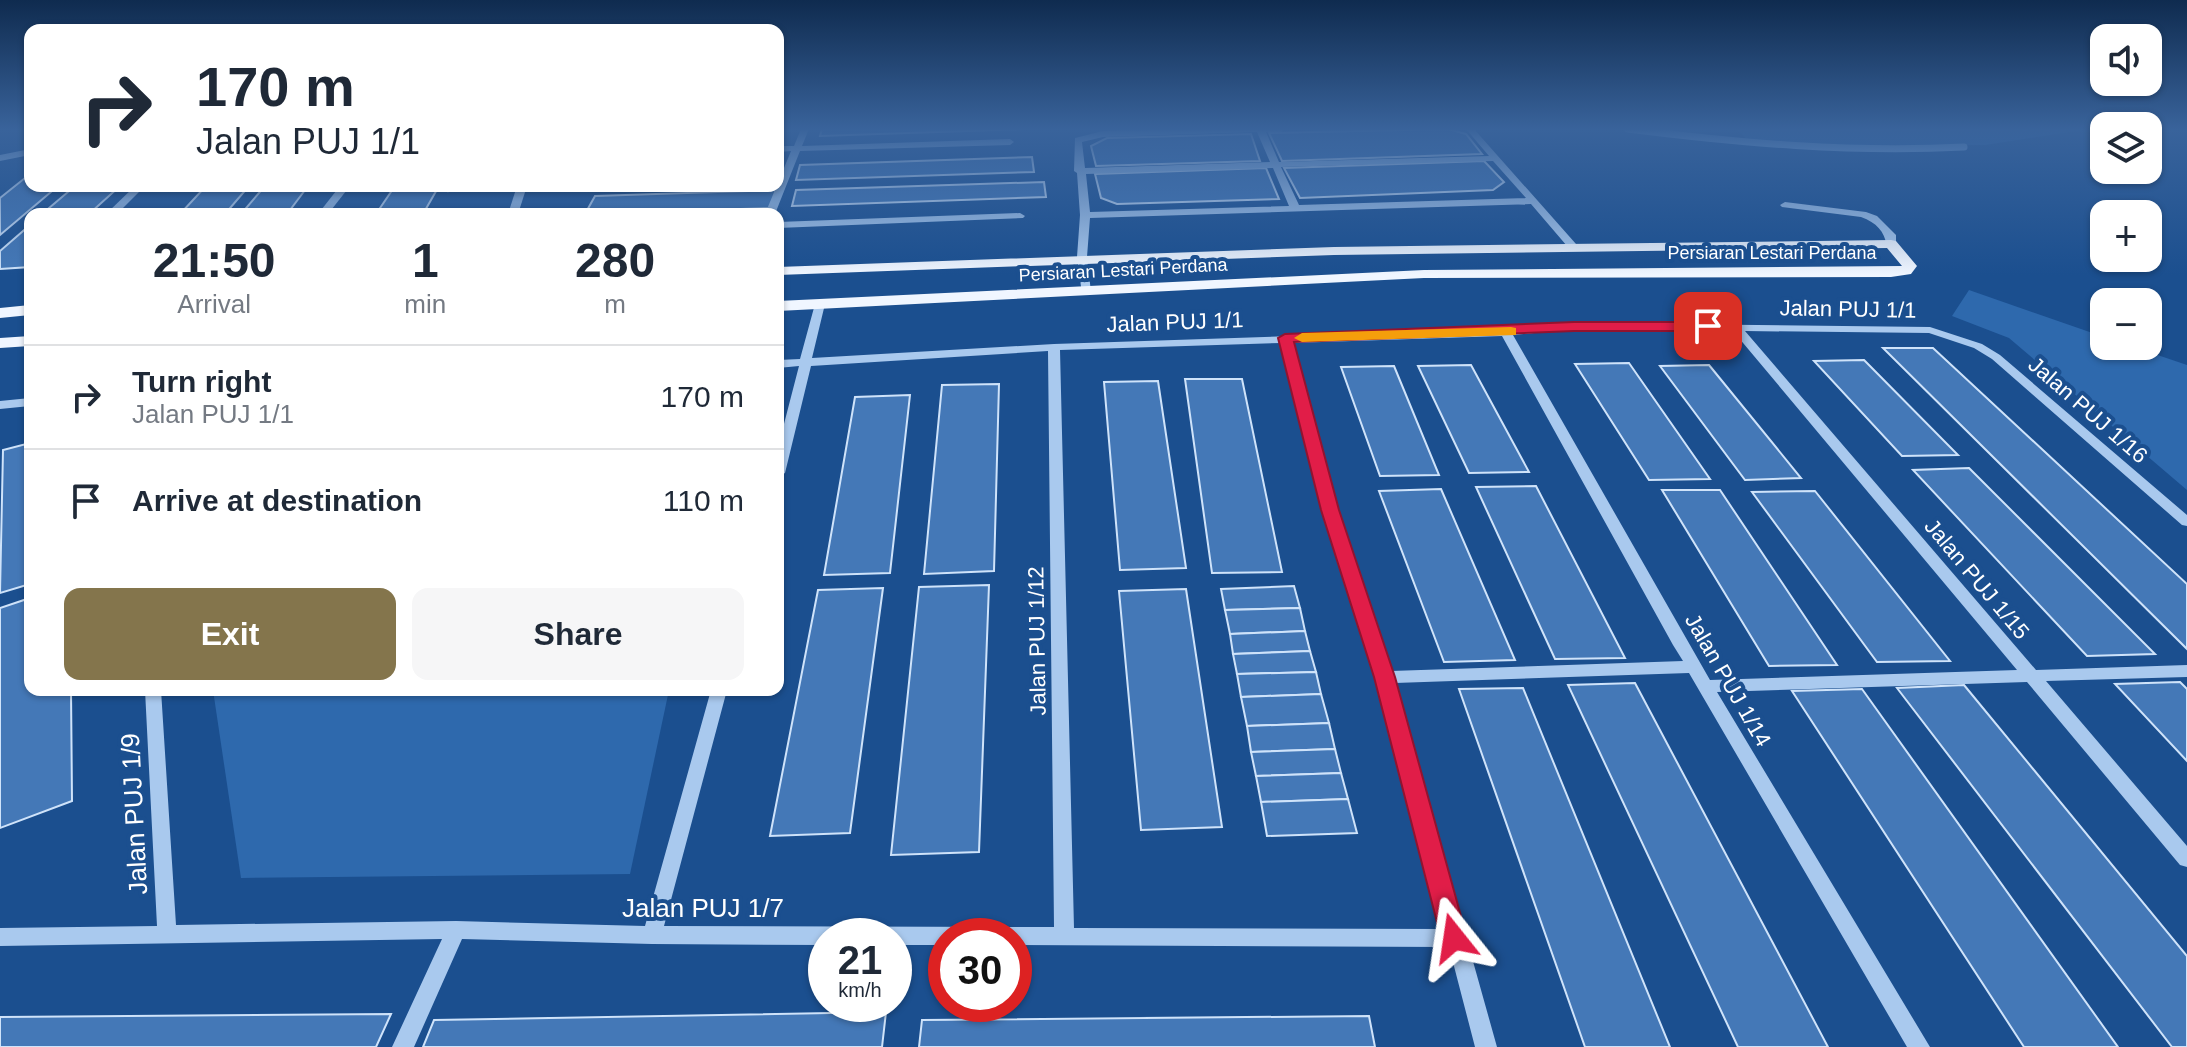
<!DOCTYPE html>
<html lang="en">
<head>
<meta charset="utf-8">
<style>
	:root { --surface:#fff; --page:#f6f6f7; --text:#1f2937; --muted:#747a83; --line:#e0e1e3; --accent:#84754c }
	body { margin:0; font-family:Arial,sans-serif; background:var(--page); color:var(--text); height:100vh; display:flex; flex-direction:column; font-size:30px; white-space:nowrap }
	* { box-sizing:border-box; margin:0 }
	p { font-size:26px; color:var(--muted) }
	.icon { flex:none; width:44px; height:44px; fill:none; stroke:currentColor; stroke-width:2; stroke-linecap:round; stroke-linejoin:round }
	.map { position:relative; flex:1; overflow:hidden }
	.side { position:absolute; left:24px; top:208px; width:760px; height:488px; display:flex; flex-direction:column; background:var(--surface); border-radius:16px; box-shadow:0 2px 6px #0004 }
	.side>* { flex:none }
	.top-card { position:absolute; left:24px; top:24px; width:760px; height:168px; border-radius:16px; box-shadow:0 2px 6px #0004; background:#fff; color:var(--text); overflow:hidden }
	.controls { position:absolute; left:2090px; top:24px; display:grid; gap:16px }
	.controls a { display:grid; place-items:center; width:72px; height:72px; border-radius:16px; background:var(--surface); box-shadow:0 2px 6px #0004; font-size:40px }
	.speed { position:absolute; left:808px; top:918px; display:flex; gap:16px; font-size:40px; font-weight:700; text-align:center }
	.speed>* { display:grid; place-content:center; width:104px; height:104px; border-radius:50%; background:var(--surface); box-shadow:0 2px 6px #0004; line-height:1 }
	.speed small { font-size:20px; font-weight:400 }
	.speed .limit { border:12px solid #d22; background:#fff; color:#111 }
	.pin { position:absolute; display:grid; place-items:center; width:68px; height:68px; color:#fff; margin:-34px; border-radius:16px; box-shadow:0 4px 12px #0006 }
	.me { position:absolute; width:88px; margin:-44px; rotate:345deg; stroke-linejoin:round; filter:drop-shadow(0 0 6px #0008) }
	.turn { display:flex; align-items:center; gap:28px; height:168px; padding:0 40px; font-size:36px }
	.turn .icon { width:104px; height:104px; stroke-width:2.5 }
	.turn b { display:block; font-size:56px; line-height:68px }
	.eta { display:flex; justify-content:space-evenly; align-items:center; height:136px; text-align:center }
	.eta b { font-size:48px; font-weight:600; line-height:56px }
	.primary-button { display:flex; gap:16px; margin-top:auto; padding:16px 40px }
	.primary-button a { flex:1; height:92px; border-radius:16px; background:var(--accent); color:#fff; font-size:32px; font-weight:600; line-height:92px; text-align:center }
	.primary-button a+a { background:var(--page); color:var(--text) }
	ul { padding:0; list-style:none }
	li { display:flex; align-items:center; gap:24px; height:104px; padding:0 40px; border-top:2px solid var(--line) }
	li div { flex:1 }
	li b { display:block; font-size:30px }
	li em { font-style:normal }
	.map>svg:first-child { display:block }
</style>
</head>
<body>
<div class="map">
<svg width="2187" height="1047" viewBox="0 0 2187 1047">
	<rect width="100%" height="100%" fill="#1b4f8f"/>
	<!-- green -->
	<g fill="#2e69ad">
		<polygon points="1736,129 2089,129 1985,145 1753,145"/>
		<polygon points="1969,290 2104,337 2104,346 2131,346 2187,365 2187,490 2009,338 1952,316"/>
		<polygon points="213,690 669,690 630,874 241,878"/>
	</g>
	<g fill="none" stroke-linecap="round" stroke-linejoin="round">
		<!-- stream -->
		<path stroke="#9cc4f0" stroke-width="7" d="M1628,129C1739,143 1852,153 1964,147"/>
	</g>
	<!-- building -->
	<g fill="#4478b7" stroke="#cfe3fa" stroke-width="2">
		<polygon points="822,129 1024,129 820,136"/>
		<polygon points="1448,129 1466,134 1482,154 1282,161 1269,133"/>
		<polygon points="1251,134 1260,161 1096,166 1091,146 1107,138"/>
		<polygon points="1032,157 1034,172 796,180 800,165"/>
		<polygon points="1484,161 1504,182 1493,190 1300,198 1284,168"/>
		<polygon points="1266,168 1279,199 1117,204 1101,198 1095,174"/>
		<polygon points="30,174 30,186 58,186 0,235 0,198"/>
		<polygon points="1044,182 1046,197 792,206 796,190"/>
		<polygon points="75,186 120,186 89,214 42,214"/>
		<polygon points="206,186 249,186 225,214 180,214"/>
		<polygon points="265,186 308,186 287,214 241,214"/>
		<polygon points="395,186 439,186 423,214 376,214"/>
		<polygon points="452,186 503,186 449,191"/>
		<polygon points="776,190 771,208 585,214 595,196"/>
		<polygon points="30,225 30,267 0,269 0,251"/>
		<polygon points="1883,348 1933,348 2187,584 2187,649"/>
		<polygon points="1864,360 1958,455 1902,456 1814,361"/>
		<polygon points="1629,363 1710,479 1649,480 1575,364"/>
		<polygon points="1471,365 1529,472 1469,473 1418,366"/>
		<polygon points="1709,365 1801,478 1745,480 1660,366"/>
		<polygon points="1394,366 1439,475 1380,476 1341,367"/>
		<polygon points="1185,379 1242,379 1282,572 1212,573"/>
		<polygon points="1158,381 1186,568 1120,570 1104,382"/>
		<polygon points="999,384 994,571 924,574 942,385"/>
		<polygon points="910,395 890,573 824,575 855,397"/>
		<polygon points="30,443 30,584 0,593 3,450"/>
		<polygon points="1969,468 2155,654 2087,656 1913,470"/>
		<polygon points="1536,486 1625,658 1555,659 1476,487"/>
		<polygon points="1441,489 1515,660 1444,662 1379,491"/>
		<polygon points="1662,490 1720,490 1837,665 1769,666"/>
		<polygon points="1815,491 1950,661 1877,662 1752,492"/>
		<polygon points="989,585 979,852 891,855 919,587"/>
		<polygon points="1294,586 1300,608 1225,610 1221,589"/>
		<polygon points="883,588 850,833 770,836 818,590"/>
		<polygon points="1186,589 1222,827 1141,830 1119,591"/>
		<polygon points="30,598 30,690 71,690 72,801 0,828 0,608"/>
		<polygon points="1300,608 1305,631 1230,634 1225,610"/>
		<polygon points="1305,631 1310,651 1233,654 1230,634"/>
		<polygon points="1310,651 1316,672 1237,674 1233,654"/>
		<polygon points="1316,672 1321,694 1241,697 1237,674"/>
		<polygon points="2180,682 2187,689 2187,761 2115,684"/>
		<polygon points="1635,683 1828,1047 1738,1047 1568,685"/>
		<polygon points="1964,685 2187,956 2187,1047 2172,1047 1897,688"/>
		<polygon points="1523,688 1670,1047 1585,1047 1459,689"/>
		<polygon points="1862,689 2118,1047 2024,1047 1792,691"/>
		<polygon points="1321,694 1329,723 1247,726 1241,697"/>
		<polygon points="1329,723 1335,749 1251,752 1247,726"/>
		<polygon points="1335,749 1341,773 1256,776 1251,752"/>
		<polygon points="1341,773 1348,799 1261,802 1256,776"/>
		<polygon points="1348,799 1357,833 1267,836 1261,802"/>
		<polygon points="886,1012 882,1047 423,1047 434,1020"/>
		<polygon points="391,1014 376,1047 0,1047 0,1017"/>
		<polygon points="1369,1016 1375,1047 919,1047 922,1020"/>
	</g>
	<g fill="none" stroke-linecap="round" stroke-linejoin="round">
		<!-- minor -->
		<g fill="#a9c9ee" fill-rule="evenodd">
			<polygon points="801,129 809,129 802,146 1010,139 1014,142 1010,145 800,151 775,214 765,214 791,151 778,152 778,146 794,146"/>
			<path d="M1198,129H1285L1281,132H1266L1279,162L1489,156L1466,129H1474L1576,244L1567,246L1531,204L1090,218L1087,257L1091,292L1086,295L1082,294L1077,257L1080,215L1077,173L1074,171L1075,138L1103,131ZM1257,132L1270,162L1085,168L1082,142L1103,137ZM1493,161L1526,198L1299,205L1281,167ZM1273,168L1289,206L1090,212L1086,174Z"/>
			<polygon points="30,149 30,155 0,161 0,155"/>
			<polygon points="135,186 145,186 117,214 106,214"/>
			<polygon points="340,186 350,186 328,214 318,214"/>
			<polygon points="517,186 527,186 518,214 508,214"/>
			<path d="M1785,202L1866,212L1877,216L1896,235V244L1887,246C1884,231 1877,223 1861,217L1782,207L1780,205Z"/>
			<polygon points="1020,213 1025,216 1023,218 778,228 778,222"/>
			<path d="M820,301L825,304L812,358L1054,344L1506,329L1574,323L1930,327L1982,344L2000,355L2187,515V526L2182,525L1992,359L1974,348L1929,333L1745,331L2036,670L2187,665V677L2046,681L2187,846V867L2180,865L2027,682L1717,692L1930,1047H1907L1689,673L1395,683L1497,1047H1475L1449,947L1014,945V936H946V945H894V936H826V945L652,944L462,939L414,1047H392L442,939L0,946V928L157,926L145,690H161L176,925L456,921L645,926L711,690H727L664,926L1054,927L1048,351L811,366L785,473L778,477V447L799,366L778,368V360L800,359L815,304ZM1574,329L1733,331L2017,670L1710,680L1513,335ZM1502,336L1673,645L1683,661L1391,671L1337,510L1292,343ZM1281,343L1323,510L1377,677L1444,929L1074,928L1060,350Z"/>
			<polygon points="30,398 30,406 0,409 0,401"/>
		</g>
		<!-- major -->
		<g fill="#f0f6ff" fill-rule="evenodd">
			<polygon points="1891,240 1896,241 1917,266 1911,274 1891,277 1424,278 778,311 778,301 1424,270 1902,266 1887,248 1334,255 778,275 778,267 1334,247"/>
			<polygon points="30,305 30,315 0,318 0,308"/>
			<polygon points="30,336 30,346 0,348 0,338"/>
		</g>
	</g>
	<!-- sky -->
	<linearGradient id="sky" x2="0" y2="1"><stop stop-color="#0f2b4f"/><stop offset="0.47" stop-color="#39639b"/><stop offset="1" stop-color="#39639b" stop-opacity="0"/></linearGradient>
	<rect width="2187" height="275" fill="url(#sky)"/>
	<!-- route -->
	<polygon fill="#e11d48" stroke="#92132f" stroke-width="2" points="1574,322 1708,322 1716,326 1708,331 1574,331 1294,342 1339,510 1395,677 1467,938 1463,946 1454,950 1445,946 1441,938 1374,677 1321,510 1278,338 1285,334"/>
	<!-- slow -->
	<polygon fill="#f59e0b" points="1511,327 1516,328 1516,335 1302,342 1294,338 1302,333"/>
	<g text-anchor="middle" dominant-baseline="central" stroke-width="8" stroke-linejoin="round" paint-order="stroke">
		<!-- far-street labels -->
		<g font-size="18" fill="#fff" stroke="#1b4f8f">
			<text x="1772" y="253">Persiaran Lestari Perdana</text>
			<text transform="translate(1123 270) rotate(-3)">Persiaran Lestari Perdana</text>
		</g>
		<!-- street labels -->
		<g font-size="22" fill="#fff" stroke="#1b4f8f">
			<text transform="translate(1848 309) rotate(1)">Jalan PUJ 1/1</text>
			<text transform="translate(1175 322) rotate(-2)">Jalan PUJ 1/1</text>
			<text transform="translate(2088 410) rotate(41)">Jalan PUJ 1/16</text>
			<text transform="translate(1977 579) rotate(50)">Jalan PUJ 1/15</text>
			<text transform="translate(1037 641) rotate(-91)">Jalan PUJ 1/12</text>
			<text transform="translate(1728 680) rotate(60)">Jalan PUJ 1/14</text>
		</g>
		<!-- near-street labels -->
		<g font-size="26" fill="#fff" stroke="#1b4f8f">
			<text transform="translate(134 814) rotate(-93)">Jalan PUJ 1/9</text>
			<text x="703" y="908">Jalan PUJ 1/7</text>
		</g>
	</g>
</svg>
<div class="controls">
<a><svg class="icon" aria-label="sound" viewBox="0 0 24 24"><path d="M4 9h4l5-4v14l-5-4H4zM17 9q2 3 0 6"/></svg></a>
<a><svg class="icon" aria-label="layers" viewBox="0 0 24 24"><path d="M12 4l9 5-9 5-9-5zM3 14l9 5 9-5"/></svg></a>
<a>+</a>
<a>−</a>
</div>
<div class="speed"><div>21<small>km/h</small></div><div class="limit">30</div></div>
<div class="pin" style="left:1708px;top:326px;background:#d93025"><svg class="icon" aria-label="arrive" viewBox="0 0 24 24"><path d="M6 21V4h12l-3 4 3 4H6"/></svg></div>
<svg class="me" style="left:1454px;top:938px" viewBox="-20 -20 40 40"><path d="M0-17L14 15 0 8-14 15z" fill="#e11d48" stroke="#fff" stroke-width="4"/></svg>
<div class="top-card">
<div class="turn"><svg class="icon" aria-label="right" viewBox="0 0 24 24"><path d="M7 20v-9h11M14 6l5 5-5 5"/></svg><div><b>170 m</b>Jalan PUJ 1/1</div></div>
</div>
<section class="side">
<div class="eta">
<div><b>21:50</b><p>Arrival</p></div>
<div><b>1</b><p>min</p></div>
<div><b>280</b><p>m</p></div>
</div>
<ul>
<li><svg class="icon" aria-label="right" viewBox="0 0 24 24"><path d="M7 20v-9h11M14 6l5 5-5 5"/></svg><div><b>Turn right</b><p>Jalan PUJ 1/1</p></div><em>170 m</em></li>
<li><svg class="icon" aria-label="arrive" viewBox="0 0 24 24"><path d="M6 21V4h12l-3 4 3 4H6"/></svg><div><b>Arrive at destination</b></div><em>110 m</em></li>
</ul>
<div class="primary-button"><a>Exit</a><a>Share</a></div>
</section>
</div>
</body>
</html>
